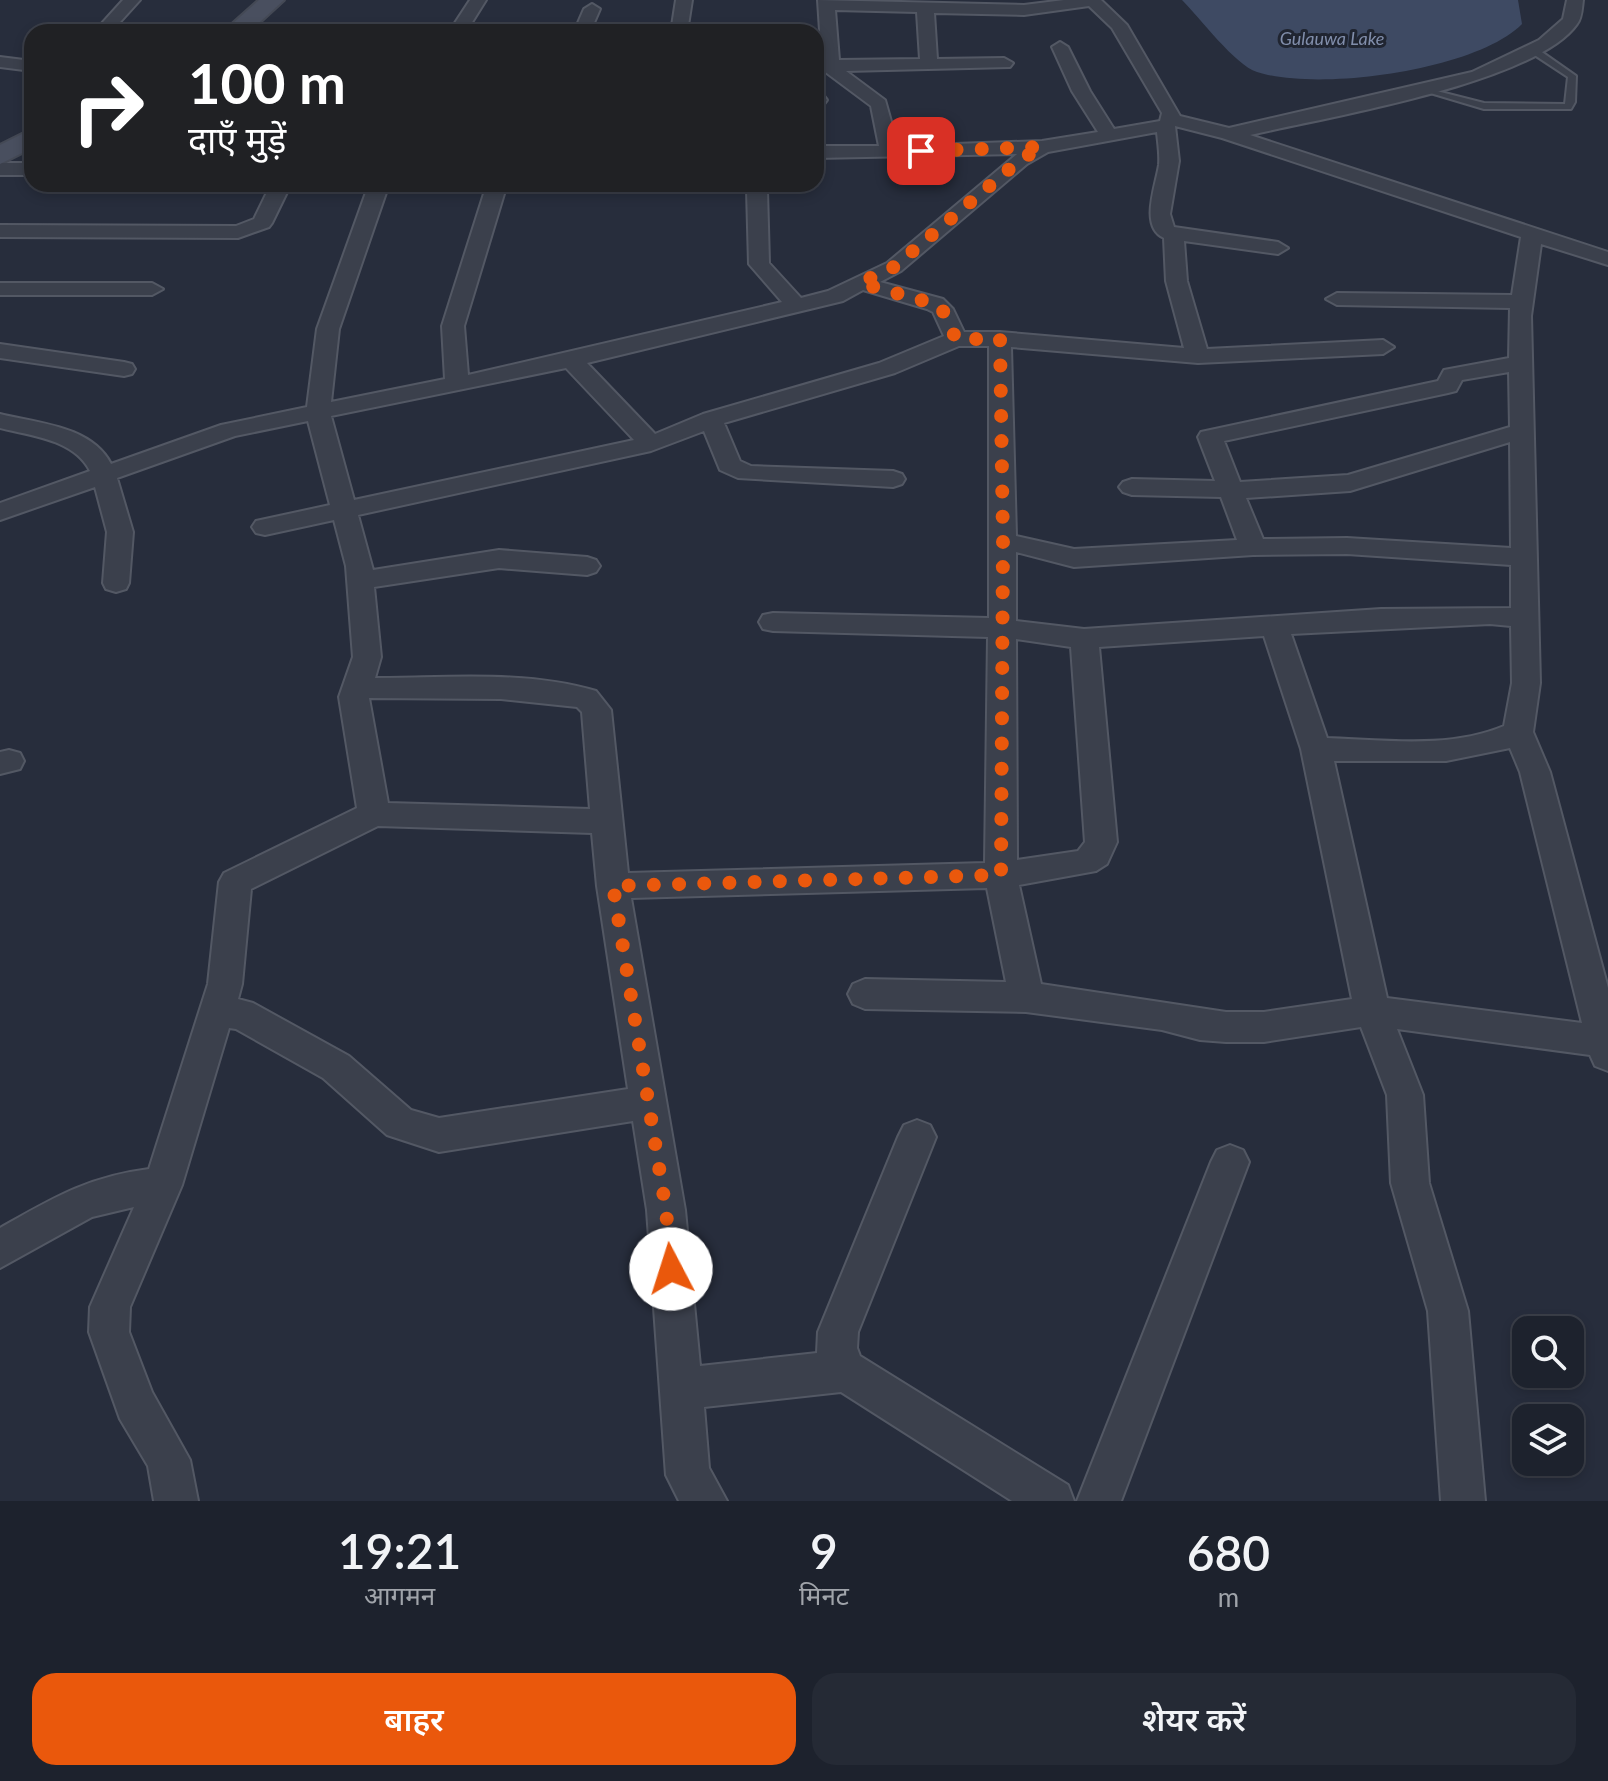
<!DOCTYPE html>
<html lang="hi">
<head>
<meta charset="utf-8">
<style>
	:root { --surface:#1d222d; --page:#252a35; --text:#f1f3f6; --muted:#a0a4aa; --line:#3b3f49; --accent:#ea580c }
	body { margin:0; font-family:Lato,"Noto Sans Devanagari",sans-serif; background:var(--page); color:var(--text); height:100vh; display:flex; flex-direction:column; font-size:30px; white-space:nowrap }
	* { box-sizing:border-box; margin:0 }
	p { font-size:26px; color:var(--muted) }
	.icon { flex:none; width:44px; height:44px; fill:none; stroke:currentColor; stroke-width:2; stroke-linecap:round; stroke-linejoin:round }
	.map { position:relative; height:1501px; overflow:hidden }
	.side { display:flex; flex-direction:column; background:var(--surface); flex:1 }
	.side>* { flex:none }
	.top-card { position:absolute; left:24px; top:24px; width:800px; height:168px; border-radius:24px; box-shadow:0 4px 12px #0003,0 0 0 2px var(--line); background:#202124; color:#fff; overflow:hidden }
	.buttons { position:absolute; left:1512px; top:1316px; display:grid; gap:16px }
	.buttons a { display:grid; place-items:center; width:72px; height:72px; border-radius:16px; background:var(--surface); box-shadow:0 4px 12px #0003,0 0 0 2px var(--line); font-size:40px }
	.pin { position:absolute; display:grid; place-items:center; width:68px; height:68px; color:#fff; margin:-34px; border-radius:16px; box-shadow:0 4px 12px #0006 }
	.me { position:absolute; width:88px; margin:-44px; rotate:355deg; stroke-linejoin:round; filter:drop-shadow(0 0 6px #0008) }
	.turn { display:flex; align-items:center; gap:28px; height:168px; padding:0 32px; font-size:36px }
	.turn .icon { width:104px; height:104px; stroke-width:2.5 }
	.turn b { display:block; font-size:56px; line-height:68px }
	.eta { display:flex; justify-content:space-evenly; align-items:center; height:136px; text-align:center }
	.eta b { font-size:48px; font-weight:600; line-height:56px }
	.primary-button { display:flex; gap:16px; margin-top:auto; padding:16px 32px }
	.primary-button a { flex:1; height:92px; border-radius:24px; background:var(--accent); color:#fff; font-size:32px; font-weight:600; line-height:92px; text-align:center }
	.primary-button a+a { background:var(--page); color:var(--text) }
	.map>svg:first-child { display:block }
</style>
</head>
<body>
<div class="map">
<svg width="1608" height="1501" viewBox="0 0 1608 1501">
	<rect width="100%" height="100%" fill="#272d3c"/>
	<!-- water -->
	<path fill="#3e4a63" d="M1182,0H1518L1522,24C1477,70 1319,92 1257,72C1235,65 1200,18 1182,0Z"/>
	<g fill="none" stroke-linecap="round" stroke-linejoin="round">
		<defs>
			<polygon id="lane" points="1530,48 1536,48 1576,76 1575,102 1571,109 1484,109 1417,89 1421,87 1484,103 1565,104 1568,77 1530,52"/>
			<g id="street">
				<polygon points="123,0 140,0 111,32 94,32"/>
				<polygon points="470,0 486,0 466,32 449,32"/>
				<polygon points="676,0 692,0 687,32 671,32"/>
				<path d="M818,0L1024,5L1064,0H1101L1127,25L1180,116L1229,128L1472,72L1539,40L1563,19L1567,0H1583C1582,7 1582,18 1577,24C1536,83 1323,118 1250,135L1608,252V265L1541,244L1531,316L1540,683L1533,732L1550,772L1608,988V1071L1595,1066L1590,1055L1397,1029L1423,1095L1429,1183L1468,1311L1485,1501H1441L1428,1311L1391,1183L1387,1095L1361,1027L1264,1042H1226L1200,1040L1162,1030L1026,1012L865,1009L853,1004L848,994L853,984L865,979L1006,982L987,888L631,898L685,1210L700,1366L817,1353L818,1332L898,1137L904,1125L917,1120L930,1125L936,1137L858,1332L857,1348L860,1356L1068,1485L1074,1501H1012L841,1392L704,1407L709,1468L727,1501H679L666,1475L647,1210L633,1121L439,1152L387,1135L323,1078L236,1029L229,1028L182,1185L130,1307L129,1332L152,1392L190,1460L198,1501H154L148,1466L120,1419L89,1332L90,1307L134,1207L92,1217L0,1268V1228C53,1198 87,1177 149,1169L208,984L219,882L224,873L357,808L339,697L353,657L346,566L334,520L265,535L256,533L252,527L256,521L330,505L308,421L235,436L117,478L133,532L129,583L126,589L116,592L106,589L103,583L107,532L95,487L0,520V503L90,471C74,439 31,436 0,428V414C37,423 92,426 111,464L221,425L307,407L317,329L369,184H389L339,329L331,402L445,379L442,326L487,184H507L464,326L468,375L782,302L749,264L747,190L750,186L757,184L767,190L769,263L801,298L828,291L887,263L1017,154L816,158V146H879L871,106L824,71H816V61H822ZM1089,6L1112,28L1162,113L1160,121L1114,129L1090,91L1068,47L1060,42L1052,47L1072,91L1098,132L1042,141L898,146L885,100L846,71L1010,67L1013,63L1004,58L937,59L934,13L1024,15ZM835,10L917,12L920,59L839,60ZM1175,126L1222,138L1521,237L1512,295L1337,293L1326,299L1337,305L1510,308L1509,358L1444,370L1438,381L1201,432L1198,437L1215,481L1132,479L1123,482L1119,487L1123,492L1132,495L1221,497L1237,540L1074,549L1016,536L1011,347L1198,363L1383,354L1394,347L1383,340L1207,349L1187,281L1184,241L1278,254L1288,248L1278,242L1174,227L1170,214L1179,161ZM1157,132C1158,143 1160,154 1159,165C1156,185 1139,227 1164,238L1166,281L1184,348L1000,332H964L953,309L943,299L880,282L901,271L1027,164L1048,152ZM863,290L927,309L933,312L944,336L879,363L703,414L655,434L587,363L843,301ZM959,346H989V618L773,613L763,615L759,622L763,629L773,631L988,637L985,863L628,873L611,710L596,691C526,670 447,678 375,678L381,657L374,587L499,568L587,575L596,572L600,566L596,560L587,557L499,550L373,570L358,515L651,451L704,431L720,470L738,478L893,487L902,484L905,479L902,474L893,471L751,466L740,461L724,423L895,373ZM566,368L634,440L354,500L331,416ZM1509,372L1510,427L1348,475L1240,482L1224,441L1448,393L1456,391L1462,380ZM1510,442L1511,548L1347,538L1263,539L1246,498L1350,491ZM1016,552L1074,567L1253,555L1347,554L1511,565V608L1381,609L1084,629L1016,621ZM1490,624L1511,626L1512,683L1504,726C1449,749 1386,740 1327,738L1291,634ZM1264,636L1301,749L1352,999L1264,1012H1226L1041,984L1019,885L1096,871L1107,864L1117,842L1099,647ZM1016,639L1071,647L1085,842L1078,851L1017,860ZM369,698L501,699L577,707L582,712L590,809L388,803ZM1510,748L1520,772L1582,1023L1387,998L1334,761H1446ZM378,826L592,833L597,886L628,1089L439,1118L411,1110L349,1056L253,1003L238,999L242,984L251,889Z"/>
				<polygon points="592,4 600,9 590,32 574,32 584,9"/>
				<polygon points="243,23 268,28 270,32 237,32 235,28 237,24"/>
				<polygon points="0,57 32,61 32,71 0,67"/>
				<polygon points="816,95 824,96 827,100 824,104 816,105"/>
				<rect x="0" y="163" width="32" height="12"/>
				<polygon points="271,184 291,184 272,223 269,227 238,238 0,237 0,225 236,226 254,219"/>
				<polygon points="0,283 152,283 163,289 152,295 0,295"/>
				<polygon points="0,344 124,362 132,364 135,369 132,374 124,376 0,358"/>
				<polygon points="9,750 20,753 24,761 20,769 0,774 0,752"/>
				<polygon points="1230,1145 1243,1150 1249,1162 1121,1501 1077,1501 1211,1162 1217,1150"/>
			</g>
			<g id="secondary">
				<polygon points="259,0 284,0 249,32 223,32"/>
				<polygon points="32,129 32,148 0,164 0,145"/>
			</g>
		</defs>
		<!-- lane casing -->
		<use href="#lane" stroke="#535864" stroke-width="4"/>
		<!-- street casing -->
		<use href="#street" stroke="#535864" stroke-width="4"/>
		<!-- secondary casing -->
		<use href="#secondary" stroke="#444955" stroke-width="4"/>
		<!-- lane -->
		<use href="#lane" fill="#3b404c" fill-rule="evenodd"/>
		<!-- street -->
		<use href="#street" fill="#3b404c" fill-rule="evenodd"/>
		<!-- secondary -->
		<use href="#secondary" fill="#494f5f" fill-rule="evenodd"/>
	</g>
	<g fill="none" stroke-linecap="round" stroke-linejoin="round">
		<!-- route -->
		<polyline stroke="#ea580c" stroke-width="14" stroke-dasharray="0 25.2" points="671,1269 666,1210 613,886 1001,875 1003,541 1000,339 956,339 942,309 935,304 860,283 894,267 1020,160 1042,147 921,151"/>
	</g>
	<g text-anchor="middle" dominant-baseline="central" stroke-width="6" stroke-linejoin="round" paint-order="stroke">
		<!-- far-water labels -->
		<g font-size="18" font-style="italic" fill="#818eab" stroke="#202531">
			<text x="1332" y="38">Gulauwa Lake</text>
		</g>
	</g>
</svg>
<div class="buttons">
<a><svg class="icon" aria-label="search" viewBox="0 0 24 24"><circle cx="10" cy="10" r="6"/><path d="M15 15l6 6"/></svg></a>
<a><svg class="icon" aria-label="layers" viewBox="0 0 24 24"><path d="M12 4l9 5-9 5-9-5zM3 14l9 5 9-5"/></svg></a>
</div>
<div class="pin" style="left:921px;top:151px;background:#d93025"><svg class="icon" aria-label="arrive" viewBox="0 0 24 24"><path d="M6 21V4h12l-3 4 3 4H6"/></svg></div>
<svg class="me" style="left:671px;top:1269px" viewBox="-20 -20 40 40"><circle r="19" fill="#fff"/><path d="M0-13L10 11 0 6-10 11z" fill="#ea580c"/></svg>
<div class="top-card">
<div class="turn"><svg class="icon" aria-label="right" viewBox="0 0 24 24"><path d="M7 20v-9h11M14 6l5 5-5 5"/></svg><div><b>100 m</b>दाएँ मुड़ें</div></div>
</div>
</div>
<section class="side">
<div class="eta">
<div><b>19:21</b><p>आगमन</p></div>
<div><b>9</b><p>मिनट</p></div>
<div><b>680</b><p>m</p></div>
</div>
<div class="primary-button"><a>बाहर</a><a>शेयर करें</a></div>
</section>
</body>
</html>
